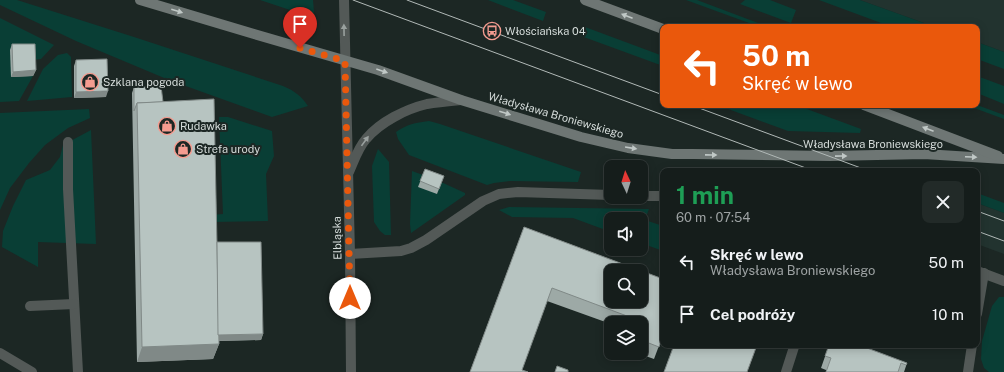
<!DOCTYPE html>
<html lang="pl">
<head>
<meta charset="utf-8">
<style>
	:root { --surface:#151d1b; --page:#222a28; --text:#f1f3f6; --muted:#9da2a3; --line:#343b3a }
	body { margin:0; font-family:"Public Sans",sans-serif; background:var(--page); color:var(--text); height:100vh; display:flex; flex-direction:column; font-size:15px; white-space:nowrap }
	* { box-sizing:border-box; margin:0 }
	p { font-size:13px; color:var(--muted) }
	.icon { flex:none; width:22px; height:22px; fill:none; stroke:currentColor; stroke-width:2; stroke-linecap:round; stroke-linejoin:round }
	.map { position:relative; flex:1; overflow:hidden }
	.side { position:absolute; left:660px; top:168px; width:320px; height:180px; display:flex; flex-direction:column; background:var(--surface); border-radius:8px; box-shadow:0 2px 10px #0003,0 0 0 1px var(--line) }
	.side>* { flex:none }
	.guide { position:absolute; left:660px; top:24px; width:320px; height:84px; border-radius:8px; box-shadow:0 2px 10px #0003,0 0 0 1px var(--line); background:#ea580c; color:#fff; overflow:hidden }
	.needle { width:26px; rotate:356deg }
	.controls { position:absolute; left:604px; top:160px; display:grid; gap:8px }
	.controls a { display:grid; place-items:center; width:44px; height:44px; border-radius:8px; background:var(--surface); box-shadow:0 2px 10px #0003,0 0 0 1px var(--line); font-size:20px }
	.pin { position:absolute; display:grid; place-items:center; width:34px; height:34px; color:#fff; margin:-41px -17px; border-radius:50% 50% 50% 0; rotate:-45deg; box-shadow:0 0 4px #0007 }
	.pin .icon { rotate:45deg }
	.me { position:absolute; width:44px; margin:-22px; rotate:0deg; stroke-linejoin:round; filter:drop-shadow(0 0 3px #0008) }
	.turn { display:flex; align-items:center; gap:14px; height:84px; padding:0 16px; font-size:18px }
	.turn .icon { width:52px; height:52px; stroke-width:2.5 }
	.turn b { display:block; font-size:28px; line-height:34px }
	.round { display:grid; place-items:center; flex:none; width:42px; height:42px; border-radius:8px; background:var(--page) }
	.head { display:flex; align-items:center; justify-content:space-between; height:68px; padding:0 16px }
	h1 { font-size:24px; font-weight:700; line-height:30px; color:#1e9e55 }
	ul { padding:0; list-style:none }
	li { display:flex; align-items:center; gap:12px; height:52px; padding:0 16px }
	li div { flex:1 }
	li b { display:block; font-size:15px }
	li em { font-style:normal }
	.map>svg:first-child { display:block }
</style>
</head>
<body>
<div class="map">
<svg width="1004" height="372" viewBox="0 0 1004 372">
	<rect width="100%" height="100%" fill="#1c2724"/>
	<!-- built -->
	<g fill="#22332f">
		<polygon points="860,0 1004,0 1004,52 977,42 977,27 935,27"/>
		<polygon points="977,203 1004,213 1004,254 977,244"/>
	</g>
	<!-- green -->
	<g fill="#093e35">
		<path d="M0,0H17L134,37L283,86C295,91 301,96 308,106L272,117L169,80L76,41L0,5Z"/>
		<polygon points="260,0 313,0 314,12 313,16 311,17"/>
		<polygon points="488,0 513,0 546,12 543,21"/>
		<polygon points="686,0 697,0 769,27 760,27"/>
		<polygon points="745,0 770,0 796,10 791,23 740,4"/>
		<polygon points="819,0 860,0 935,27 892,27"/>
		<polygon points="0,18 54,45 41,59 33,60 11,77 33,76 19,101 0,102"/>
		<polygon points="585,27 663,56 663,66 581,36"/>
		<polygon points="977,42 1004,52 1004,69 977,59"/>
		<polygon points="67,53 71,57 72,97 27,101 43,69 58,55"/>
		<polygon points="977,76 1004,86 1004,104 977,93"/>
		<polygon points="721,105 796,105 861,129 860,133 788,131 720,106"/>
		<polygon points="966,105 977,105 1004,115 1004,119"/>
		<polygon points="89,109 90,118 68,128 45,145 29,163 10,188 0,210 0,113"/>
		<polygon points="219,117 228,117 272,131 274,156 266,174 268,221 211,222 210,215 223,214"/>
		<path d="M429,121L440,124L581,172L578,182L510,181L494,183L487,185L409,155L398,139L396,132C408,124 414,123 429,121Z"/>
		<polygon points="91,130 96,244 38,242 38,267 2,247 3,231 13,206 26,180 50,170 60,157 63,145"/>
		<polygon points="378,149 389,162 391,235 385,235 380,231 374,222 372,166"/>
		<polygon points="412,171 423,175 437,194 441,182 465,193 465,195 411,233 410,224"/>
		<polygon points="977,193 1004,203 1004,213 977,203"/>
		<polygon points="509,207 649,209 645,220 663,226 663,251 641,243 641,219 611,219 611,232 573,218 512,217 499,210"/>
		<polygon points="999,297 1004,297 1004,372 989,372 984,368 981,359 982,341 992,306"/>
	</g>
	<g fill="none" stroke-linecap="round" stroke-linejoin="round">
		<!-- lane -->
		<g stroke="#535957" stroke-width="10">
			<polyline points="68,142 68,189 78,372"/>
			<polyline points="641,196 663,196"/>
			<polyline points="350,254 401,251 411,248 426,240 483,201 499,194 518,192 611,195"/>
			<polyline points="977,271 1004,281"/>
			<polyline points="30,306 74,304"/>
			<polyline points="786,372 794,347"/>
		</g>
		<!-- street -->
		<g stroke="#535957" stroke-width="10">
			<polyline points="344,0 350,254 351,372"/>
			<path d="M349,172C354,161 358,148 366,139C380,122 406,109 427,104C438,102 450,101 461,100"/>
			<polyline points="977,314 984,273"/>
			<polyline points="0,353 32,372"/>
			<polyline points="968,372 972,345"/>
		</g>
		<!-- secondary -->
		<g stroke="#6e7674" stroke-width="10">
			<polyline points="140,0 254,34 378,70 461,100 581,137 628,148 672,154 693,154 830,156 924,154 1004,159"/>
			<polyline points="585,0 663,29"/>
			<polyline points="864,105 998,156"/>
		</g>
		<!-- tram -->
		<g stroke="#b1b9b7" stroke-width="1">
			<polyline points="353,0 814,171"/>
			<polyline points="407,0 663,95"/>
			<polyline points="691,105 869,171"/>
			<polyline points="977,211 1004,221"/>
			<polyline points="977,231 1004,241"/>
		</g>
	</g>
	<!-- wall -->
	<g fill="#9da9a6">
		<polygon points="12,44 36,70 33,76 11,77 10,50"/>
		<polygon points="76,60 106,97 74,98 74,66"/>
		<polygon points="134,87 163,102 217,242 263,334 261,340 219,341 219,344 213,359 137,362 132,93"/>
		<polygon points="425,169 444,176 437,194 418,187"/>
		<polygon points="524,227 663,279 663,344 660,343 654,359 637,353 641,353 641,323 611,323 611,324 547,301 470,372"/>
		<polygon points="666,345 757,345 673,347"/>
		<polygon points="829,345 907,363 904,372 826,372 826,370 821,368"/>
	</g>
	<!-- shaded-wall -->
	<g fill="#808987">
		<polygon points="36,70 33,76 11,77 13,72"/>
		<polygon points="108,91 106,97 74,98 76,92"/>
		<polygon points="263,334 261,340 213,341 215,335"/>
		<polygon points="219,344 213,359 137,362 142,347"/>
	</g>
	<!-- building -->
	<g fill="#b7c4c1" stroke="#808987" fill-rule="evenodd">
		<polygon points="12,44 35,44 36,70 13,72"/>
		<polygon points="107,59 108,91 76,92 76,60"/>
		<polygon points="161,86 163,102 137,103 134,111 134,87"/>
		<polygon points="214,99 219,344 142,347 137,103"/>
		<polygon points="425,169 444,176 439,189 420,181"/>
		<path d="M524,227L663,279V335L659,347L641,340V323H634L635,319L552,288L522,370L528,372H470ZM611,271H641V301H611Z"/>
		<polygon points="217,242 261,242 263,334 218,335"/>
		<polygon points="674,345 757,345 747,372 664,372"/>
		<polygon points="829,345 859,345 907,363 906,365 901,363 898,372 826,372 831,358 825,356"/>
		<polygon points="557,366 568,370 568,372 555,372"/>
	</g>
	<!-- one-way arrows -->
	<defs><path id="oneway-solid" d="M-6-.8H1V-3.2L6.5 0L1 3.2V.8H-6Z"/></defs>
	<g fill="#c0c8c6">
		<use href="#oneway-solid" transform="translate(177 11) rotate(17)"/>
		<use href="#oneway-solid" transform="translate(627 16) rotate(-159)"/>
		<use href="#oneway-solid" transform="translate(382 71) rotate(19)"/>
		<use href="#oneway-solid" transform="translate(505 113) rotate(17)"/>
		<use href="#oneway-solid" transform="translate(928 129) rotate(-159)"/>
		<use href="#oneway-solid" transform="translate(631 148) rotate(9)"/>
		<use href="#oneway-solid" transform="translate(711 155) rotate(1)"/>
		<use href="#oneway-solid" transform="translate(841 156) rotate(-1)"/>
		<use href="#oneway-solid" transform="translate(971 157) rotate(3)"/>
	</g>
	<g fill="#9aa19f">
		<use href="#oneway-solid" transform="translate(344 30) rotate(-91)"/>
		<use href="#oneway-solid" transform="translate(365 141) rotate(-54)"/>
	</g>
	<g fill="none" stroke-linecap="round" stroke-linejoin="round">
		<!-- route -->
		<polyline stroke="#ea580c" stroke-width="7" stroke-dasharray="0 12.6" points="300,48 345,61 350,298"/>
	</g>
	<!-- icons -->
	<defs>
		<symbol id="bus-ring" viewBox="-11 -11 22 22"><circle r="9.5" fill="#1c2724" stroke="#f59c90" stroke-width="1.5"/><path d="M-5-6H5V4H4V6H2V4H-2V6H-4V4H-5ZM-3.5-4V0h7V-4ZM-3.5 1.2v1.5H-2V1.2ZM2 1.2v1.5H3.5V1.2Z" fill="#f59c90"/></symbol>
		<symbol id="shop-ring" viewBox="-11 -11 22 22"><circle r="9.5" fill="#1c2724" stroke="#f59c90" stroke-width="1.5"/><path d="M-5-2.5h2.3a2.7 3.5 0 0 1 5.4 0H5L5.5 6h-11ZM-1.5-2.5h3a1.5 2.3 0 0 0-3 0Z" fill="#f59c90"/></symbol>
	</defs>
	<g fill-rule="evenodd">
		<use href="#bus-ring" x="482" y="21" width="20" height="20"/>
		<use href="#shop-ring" x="80" y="72" width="20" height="20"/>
		<use href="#shop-ring" x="157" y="116" width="20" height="20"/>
		<use href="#shop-ring" x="173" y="139" width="20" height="20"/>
	</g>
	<g text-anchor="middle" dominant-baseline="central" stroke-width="4" stroke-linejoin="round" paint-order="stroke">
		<!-- poi labels -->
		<g font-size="11" fill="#d5dcda" stroke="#1c2724" text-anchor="start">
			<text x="505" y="31">Włościańska 04</text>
			<text x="103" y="82">Szklana pogoda</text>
			<text x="180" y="126">Rudawka</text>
			<text x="196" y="149">Strefa urody</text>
		</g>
		<!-- street labels -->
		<g font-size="11" fill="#d5dcda" stroke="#1c2724">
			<text transform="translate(556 115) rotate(16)">Władysława Broniewskiego</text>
			<text x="873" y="144">Władysława Broniewskiego</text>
			<text transform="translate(337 238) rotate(-91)">Elbląska</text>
		</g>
	</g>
</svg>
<div class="controls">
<a><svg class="needle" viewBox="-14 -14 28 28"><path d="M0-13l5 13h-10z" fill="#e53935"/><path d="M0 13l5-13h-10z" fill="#9da2a3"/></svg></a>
<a><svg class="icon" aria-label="sound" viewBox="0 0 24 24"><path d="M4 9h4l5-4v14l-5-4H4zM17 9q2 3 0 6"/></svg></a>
<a><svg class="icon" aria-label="search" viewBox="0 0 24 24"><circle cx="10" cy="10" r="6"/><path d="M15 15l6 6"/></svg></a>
<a><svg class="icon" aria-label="layers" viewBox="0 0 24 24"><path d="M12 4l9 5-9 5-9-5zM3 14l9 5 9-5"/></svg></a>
</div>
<div class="pin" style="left:300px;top:48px;background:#d93025"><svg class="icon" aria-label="arrive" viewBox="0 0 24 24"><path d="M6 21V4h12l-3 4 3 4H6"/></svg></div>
<svg class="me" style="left:350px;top:298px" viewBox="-20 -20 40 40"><circle r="19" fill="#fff"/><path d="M0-13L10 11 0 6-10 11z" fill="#ea580c"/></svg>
<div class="guide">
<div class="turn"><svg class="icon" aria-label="left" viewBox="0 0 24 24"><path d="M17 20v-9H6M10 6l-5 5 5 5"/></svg><div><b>50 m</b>Skręć w lewo</div></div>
</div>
<section class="side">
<div class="head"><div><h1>1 min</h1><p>60 m · 07:54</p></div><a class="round"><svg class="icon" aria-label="close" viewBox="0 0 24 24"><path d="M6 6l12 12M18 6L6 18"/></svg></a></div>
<ul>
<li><svg class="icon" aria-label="left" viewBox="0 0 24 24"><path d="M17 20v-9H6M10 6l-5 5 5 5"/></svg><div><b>Skręć w lewo</b><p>Władysława Broniewskiego</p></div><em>50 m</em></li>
<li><svg class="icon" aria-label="arrive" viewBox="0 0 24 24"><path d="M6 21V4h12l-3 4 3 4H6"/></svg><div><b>Cel podróży</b></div><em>10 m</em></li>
</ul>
</section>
</div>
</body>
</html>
